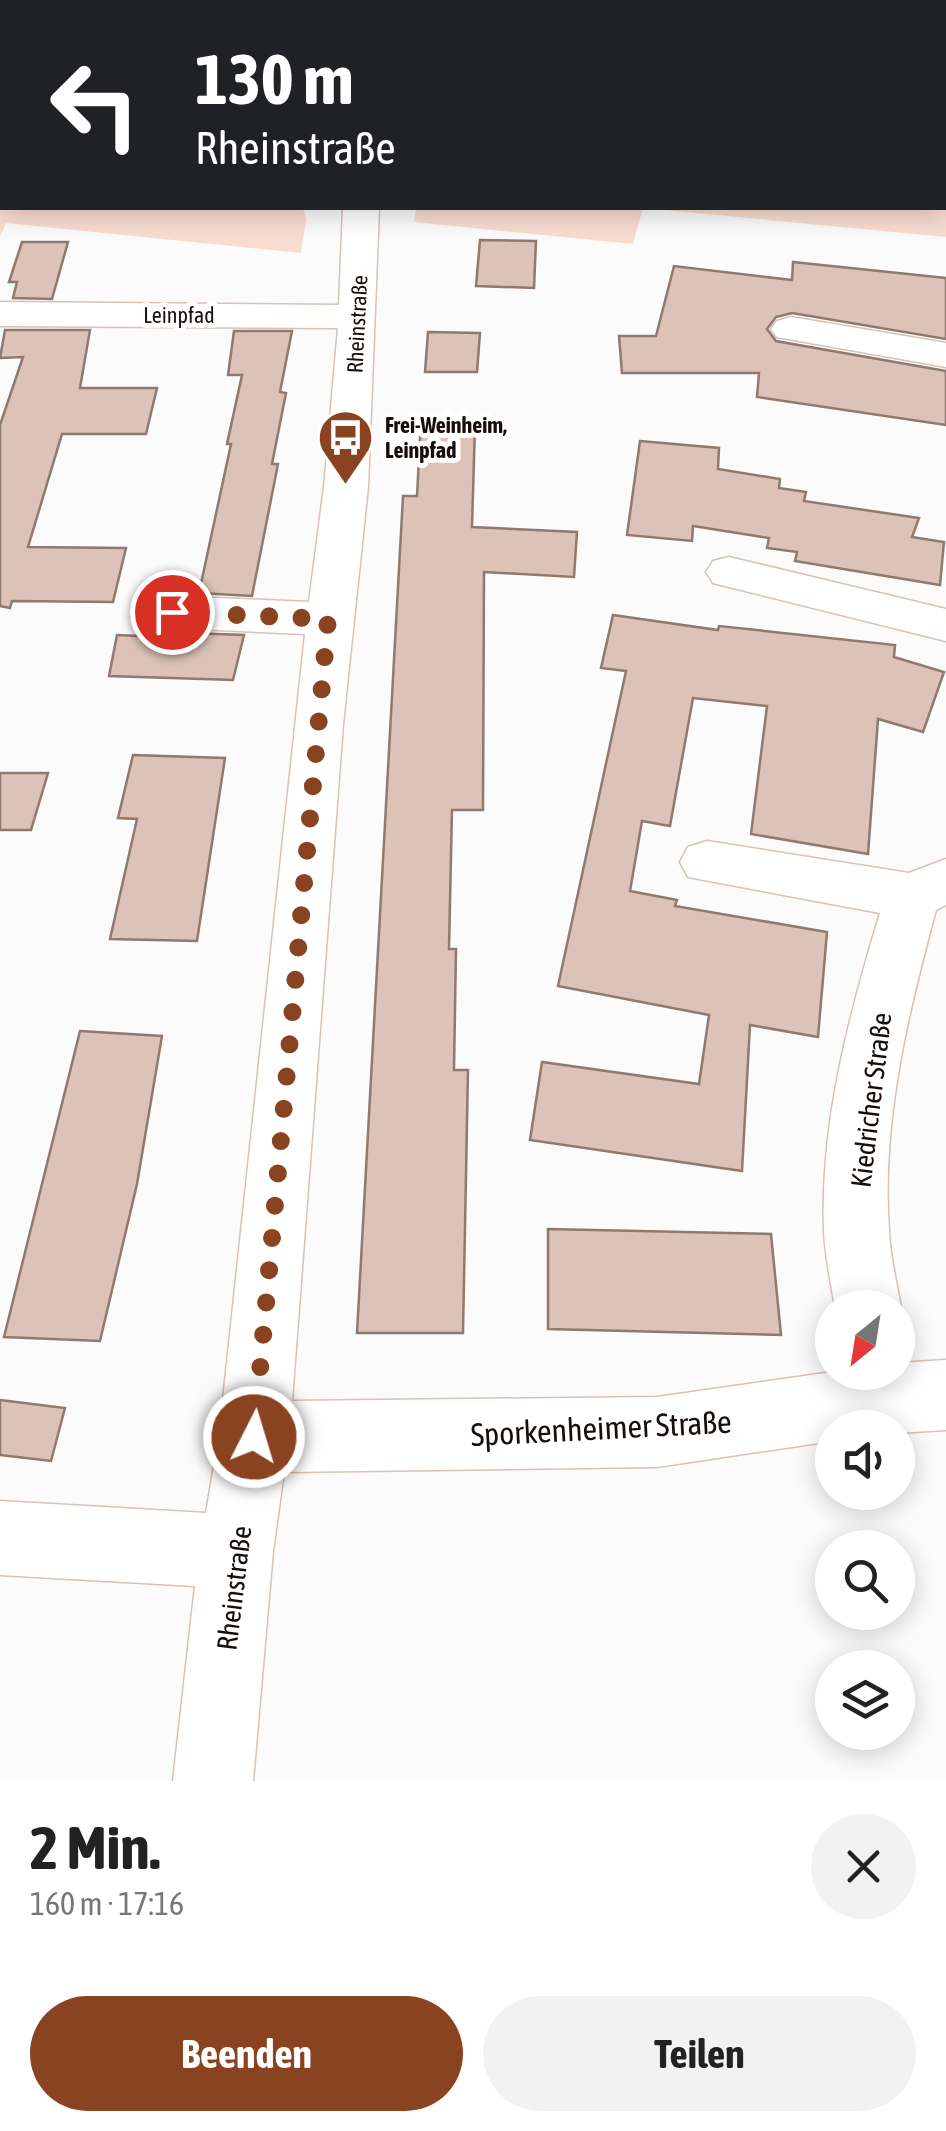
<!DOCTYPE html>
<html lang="de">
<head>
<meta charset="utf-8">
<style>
	:root { --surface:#fff; --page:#f2f2f2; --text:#222; --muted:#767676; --accent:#8a4320 }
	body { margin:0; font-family:"Asap Condensed",sans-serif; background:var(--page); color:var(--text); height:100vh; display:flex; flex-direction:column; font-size:38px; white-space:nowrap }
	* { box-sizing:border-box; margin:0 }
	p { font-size:32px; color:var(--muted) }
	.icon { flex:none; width:55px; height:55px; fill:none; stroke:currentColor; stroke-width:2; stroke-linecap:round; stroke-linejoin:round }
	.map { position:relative; height:1781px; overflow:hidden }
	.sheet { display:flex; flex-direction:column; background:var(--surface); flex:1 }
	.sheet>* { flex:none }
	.guide { position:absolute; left:0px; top:0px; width:948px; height:210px; box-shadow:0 5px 25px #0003; background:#202124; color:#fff; overflow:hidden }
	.needle { width:65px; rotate:210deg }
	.controls { position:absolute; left:815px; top:1290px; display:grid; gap:20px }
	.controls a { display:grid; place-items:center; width:100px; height:100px; border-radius:50%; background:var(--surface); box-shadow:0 5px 25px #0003; font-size:50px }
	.pin { position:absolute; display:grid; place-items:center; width:85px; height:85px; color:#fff; margin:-42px; border:5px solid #fff; border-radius:50%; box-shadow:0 2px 10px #0007 }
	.me { position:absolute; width:110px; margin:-55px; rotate:5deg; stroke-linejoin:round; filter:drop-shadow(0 0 8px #0008) }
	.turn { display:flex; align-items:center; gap:35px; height:210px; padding:0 30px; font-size:45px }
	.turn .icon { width:130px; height:130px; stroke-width:2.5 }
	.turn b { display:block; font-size:70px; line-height:85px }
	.round { display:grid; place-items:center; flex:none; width:105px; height:105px; border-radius:52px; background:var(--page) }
	.headline { display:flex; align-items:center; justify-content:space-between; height:170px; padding:0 30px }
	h1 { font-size:60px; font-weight:700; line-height:75px }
	.primary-button { display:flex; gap:20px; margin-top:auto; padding:20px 30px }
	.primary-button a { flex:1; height:115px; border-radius:60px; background:var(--accent); color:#fff; font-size:40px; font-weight:700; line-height:115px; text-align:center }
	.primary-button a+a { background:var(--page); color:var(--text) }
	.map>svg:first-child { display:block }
</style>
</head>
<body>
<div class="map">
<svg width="946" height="1781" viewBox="0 0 946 1781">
	<rect width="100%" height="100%" fill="#fbfbfb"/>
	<!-- green -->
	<g fill="#f9dcd0">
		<polygon points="0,85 2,208 303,208 306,220 301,253 6,223 0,237"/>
		<polygon points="946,169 946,237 643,208 633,244 414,222 416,208 945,208"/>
	</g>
	<!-- building -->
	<g fill="#dcc2b7" stroke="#90796f" stroke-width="2.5">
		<polygon points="480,240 536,241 534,288 476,286"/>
		<polygon points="22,242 68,242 52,299 13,298 17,282 9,282"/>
		<polygon points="793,262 946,278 946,339 792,313 776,317 767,329 776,341 946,371 946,425 757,397 759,373 622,373 619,336 656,336 674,266 792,280"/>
		<polygon points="5,330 90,330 80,388 157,388 146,434 62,434 28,547 126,548 113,602 12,601 10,608 0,606 0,425 23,357 0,358"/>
		<polygon points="234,331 292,331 280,392 286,393 272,464 278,464 252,596 199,593 231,444 227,444 242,375 228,375"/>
		<polygon points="428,332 480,333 477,372 425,372"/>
		<polygon points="421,420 475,425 472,527 577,532 574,577 484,572 483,810 452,810 449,949 456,949 454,1070 468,1070 463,1333 357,1333 403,496 417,496"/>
		<polygon points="640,441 719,448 718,469 780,479 779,488 806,492 804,501 919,518 912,537 944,542 940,585 795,561 797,552 767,548 769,538 693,526 692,541 627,535"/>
		<polygon points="613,615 718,630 719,626 895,645 894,657 944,672 923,732 878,719 868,854 751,834 767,706 693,698 670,826 642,821 630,891 677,900 675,906 827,932 818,1037 750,1025 742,1171 530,1140 542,1062 699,1084 709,1015 558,986 626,671 601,668"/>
		<polygon points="190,633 244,635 233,680 109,676 117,635 189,638"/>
		<polygon points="133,755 225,758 197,941 110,939 137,819 118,818"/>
		<polygon points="0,773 48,773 31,830 0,830"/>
		<polygon points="80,1031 162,1036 137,1184 100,1341 4,1337"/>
		<polygon points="548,1229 771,1234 781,1335 548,1329"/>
		<polygon points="0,1400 65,1408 51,1461 0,1455"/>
	</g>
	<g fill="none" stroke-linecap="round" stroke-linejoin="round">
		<defs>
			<g id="minor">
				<polygon points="97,0 128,0 129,2 99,2"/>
				<polygon points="780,0 835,0 836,2 782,2"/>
				<polygon points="946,0 946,17 945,17 945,2 934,2"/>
				<rect x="945" y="92" width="1" height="20"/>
				<polygon points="343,208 379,208 368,487 343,724 292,1401 657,1397 832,1372 898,1372 898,1363 946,1360 946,1430 898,1433 898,1428 832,1428 832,1441 657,1467 284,1472 273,1551 253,1781 173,1781 195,1586 0,1575 0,1501 206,1513 219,1437 305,634 172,628 155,623 148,612 155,601 172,596 309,602 324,487 338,328 0,326 0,302 339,305"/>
				<polygon points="791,317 946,343 946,367 777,337 771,329 777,321"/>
				<polygon points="729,557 946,609 946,641 713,583 706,572 713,561"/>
				<path d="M707,841L909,873L946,859V905L936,910C908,1013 881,1123 889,1231C890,1257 897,1283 901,1308L898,1317V1308H835C831,1282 825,1257 824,1231C820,1124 849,1015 880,913L688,877L680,862L688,847Z"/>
			</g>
			<g id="major">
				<rect x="0" y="41" width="2" height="19"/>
				<rect x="945" y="128" width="1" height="20"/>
			</g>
		</defs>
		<!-- minor casing -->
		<use href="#minor" stroke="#dac1b6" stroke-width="3"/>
		<!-- major casing -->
		<use href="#major" stroke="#dac1b6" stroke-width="3"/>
		<!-- minor -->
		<use href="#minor" fill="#fff" fill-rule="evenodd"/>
		<!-- major -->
		<use href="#major" fill="#fff" fill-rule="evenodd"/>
	</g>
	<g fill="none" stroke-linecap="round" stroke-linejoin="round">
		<!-- route -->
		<polyline stroke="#8a4320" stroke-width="18" stroke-dasharray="0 32.4" points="172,612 328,619 254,1437"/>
	</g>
	<!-- icons -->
	<defs>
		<symbol id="bus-pin" viewBox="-11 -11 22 30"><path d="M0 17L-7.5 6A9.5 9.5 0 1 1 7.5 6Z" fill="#8a4320" stroke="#fff"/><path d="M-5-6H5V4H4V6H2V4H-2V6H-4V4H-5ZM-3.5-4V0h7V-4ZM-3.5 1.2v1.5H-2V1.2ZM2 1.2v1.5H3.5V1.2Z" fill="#fff"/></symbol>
	</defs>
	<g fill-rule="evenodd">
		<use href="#bus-pin" x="314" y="406" width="63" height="86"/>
	</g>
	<g text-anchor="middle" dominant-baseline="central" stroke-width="10" stroke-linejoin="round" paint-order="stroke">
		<!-- far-street labels -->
		<g font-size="22" fill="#160e0a" stroke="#fff">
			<text x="179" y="315">Leinpfad</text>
			<text transform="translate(357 324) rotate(-87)">Rheinstraße</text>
		</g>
		<!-- far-poi labels -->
		<g font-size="22" font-weight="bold" fill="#160e0a" stroke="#fff" text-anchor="start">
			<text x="385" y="425">Frei-Weinheim,<tspan x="385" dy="25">Leinpfad</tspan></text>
		</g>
		<!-- street labels -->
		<g font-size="28" fill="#160e0a" stroke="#fff">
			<text transform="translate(871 1100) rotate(-83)">Kiedricher Straße</text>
			<text transform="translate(234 1588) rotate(-83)">Rheinstraße</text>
		</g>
		<!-- near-street labels -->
		<g font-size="32" fill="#160e0a" stroke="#fff">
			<text transform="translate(601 1428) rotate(-3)">Sporkenheimer Straße</text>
		</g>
	</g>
</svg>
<div class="controls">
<a><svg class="needle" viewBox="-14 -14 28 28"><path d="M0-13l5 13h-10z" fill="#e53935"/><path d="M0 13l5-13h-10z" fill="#767676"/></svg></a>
<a><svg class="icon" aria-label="sound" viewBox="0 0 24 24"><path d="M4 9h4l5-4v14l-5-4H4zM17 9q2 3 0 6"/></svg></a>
<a><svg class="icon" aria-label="search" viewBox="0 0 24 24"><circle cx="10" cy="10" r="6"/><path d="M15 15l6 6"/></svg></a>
<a><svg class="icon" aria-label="layers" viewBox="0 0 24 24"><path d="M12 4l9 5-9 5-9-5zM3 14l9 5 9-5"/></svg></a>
</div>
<div class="pin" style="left:172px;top:612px;background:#d93025"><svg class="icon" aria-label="arrive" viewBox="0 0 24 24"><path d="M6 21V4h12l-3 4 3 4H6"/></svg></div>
<svg class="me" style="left:254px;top:1437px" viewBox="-20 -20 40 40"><circle r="17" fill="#8a4320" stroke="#fff" stroke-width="3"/><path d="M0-11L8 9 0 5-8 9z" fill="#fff"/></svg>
<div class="guide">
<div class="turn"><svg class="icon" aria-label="left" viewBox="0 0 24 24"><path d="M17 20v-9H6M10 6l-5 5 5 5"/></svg><div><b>130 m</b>Rheinstraße</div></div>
</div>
</div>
<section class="sheet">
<div class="headline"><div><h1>2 Min.</h1><p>160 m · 17:16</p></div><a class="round"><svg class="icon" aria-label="close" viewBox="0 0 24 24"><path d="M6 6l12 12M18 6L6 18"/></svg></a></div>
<div class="primary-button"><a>Beenden</a><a>Teilen</a></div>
</section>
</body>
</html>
